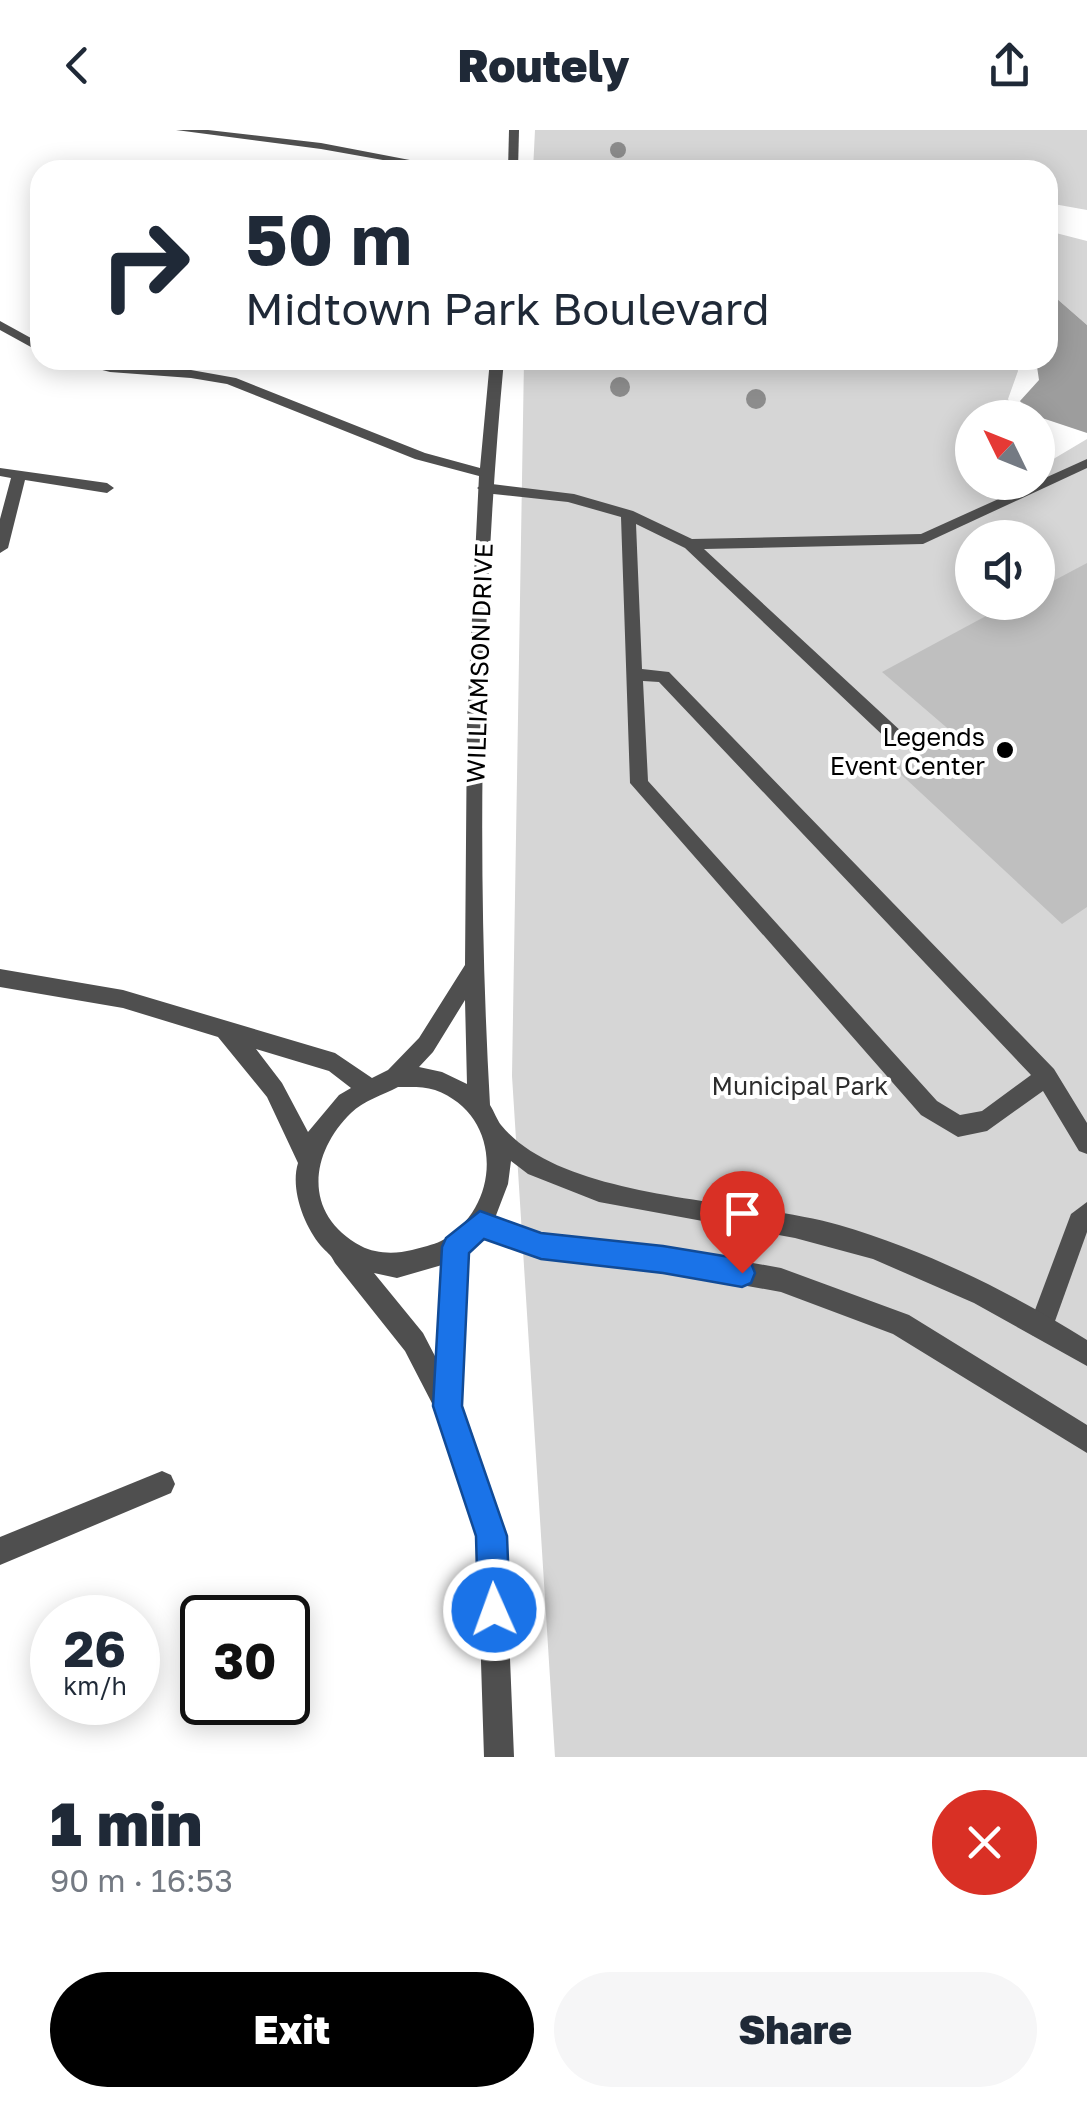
<!DOCTYPE html>
<html lang="en">
<head>
<meta charset="utf-8">
<style>
	:root { --surface:#fff; --page:#f6f6f7; --text:#1f2937; --muted:#747a83; --accent:#000 }
	body { margin:0; font-family:"Golos Text",sans-serif; background:var(--page); color:var(--text); height:100vh; display:flex; flex-direction:column; font-size:38px; white-space:nowrap }
	* { box-sizing:border-box; margin:0 }
	p { font-size:32px; color:var(--muted) }
	.icon { flex:none; width:55px; height:55px; fill:none; stroke:currentColor; stroke-width:2; stroke-linecap:round; stroke-linejoin:round }
	.map { position:relative; height:1627px; overflow:hidden }
	.sheet { display:flex; flex-direction:column; background:var(--surface); flex:1 }
	.sheet>* { flex:none }
	.banner { position:absolute; left:30px; top:30px; width:1028px; height:210px; border-radius:30px; box-shadow:0 5px 25px #0003; background:#fff; color:var(--text); overflow:hidden }
	.needle { width:65px; rotate:313deg }
	.buttons { position:absolute; left:955px; top:270px; display:grid; gap:20px }
	.buttons a { display:grid; place-items:center; width:100px; height:100px; border-radius:50%; background:var(--surface); box-shadow:0 5px 25px #0003; font-size:50px }
	.speed { position:absolute; left:30px; top:1465px; display:flex; gap:20px; font-size:50px; font-weight:700; text-align:center }
	.speed>* { display:grid; place-content:center; width:130px; height:130px; border-radius:50%; background:var(--surface); box-shadow:0 5px 25px #0003; line-height:1 }
	.speed small { font-size:25px; font-weight:400 }
	.speed .limit { border:5px solid #111; border-radius:15px; background:#fff; color:#111 }
	.pin { position:absolute; display:grid; place-items:center; width:85px; height:85px; color:#fff; margin:-102px -42px; border-radius:50% 50% 50% 0; rotate:-45deg; box-shadow:0 0 10px #0007 }
	.pin .icon { rotate:45deg }
	.me { position:absolute; width:110px; margin:-55px; rotate:358deg; stroke-linejoin:round; filter:drop-shadow(0 0 8px #0008) }
	.turn { display:flex; align-items:center; gap:35px; height:210px; padding:0 50px; font-size:45px }
	.turn .icon { width:130px; height:130px; stroke-width:2.5 }
	.turn b { display:block; font-size:70px; line-height:85px }
	.round { display:grid; place-items:center; flex:none; width:105px; height:105px; border-radius:52px; background:var(--page) }
	.headline { display:flex; align-items:center; justify-content:space-between; height:170px; padding:0 50px }
	h1 { font-size:60px; font-weight:800; line-height:75px }
	.primary-button { display:flex; gap:20px; margin-top:auto; padding:20px 50px }
	.primary-button a { flex:1; height:115px; border-radius:60px; background:var(--accent); color:#fff; font-size:40px; font-weight:800; line-height:115px; text-align:center }
	.primary-button a+a { background:var(--page); color:var(--text) }
	header { display:flex; justify-content:space-between; align-items:center; height:130px; padding:0 50px; background:var(--surface); font-size:45px; font-weight:800 }
	.map>svg:first-child { display:block }
</style>
</head>
<body>
<header><svg class="icon" aria-label="back" viewBox="0 0 24 24"><path d="M15 5l-7 7 7 7"/></svg>Routely<svg class="icon" aria-label="share" viewBox="0 0 24 24"><path d="M12 15V3M7 8l5-5 5 5M5 13v7h14v-7"/></svg></header>
<div class="map">
<svg width="1087" height="1627" viewBox="0 0 1087 1627">
	<rect width="100%" height="100%" fill="#fff"/>
	<!-- green -->
	<g fill="#d6d6d6" fill-rule="evenodd">
		<polygon points="535,0 1087,0 1087,80 1048,73 1048,40 533,40"/>
		<polygon points="1048,101 1087,111 1087,195 1048,161"/>
		<path d="M524,230H1015L1018,241L1008,269L1018,287L972,288V352H1038V323L1045,334L1087,309V1627H555L512,946ZM972,408H1038V472H972Z"/>
	</g>
	<!-- water -->
	<polygon fill="#9d9d9d" points="1048,161 1087,195 1087,303 1030,284 1020,271 1039,250 1036,230 1048,230"/>
	<!-- building -->
	<polygon fill="#bfbfbf" points="1087,433 1087,777 1062,794 893,637 953,603 882,542 1012,472 1038,472 1038,459"/>
	<g fill="none" stroke-linecap="round" stroke-linejoin="round">
		<!-- lane -->
		<g fill="#4f4f4f" fill-rule="evenodd">
			<path d="M1087,329V338L923,414L704,419L903,603L906,608L903,613H891L685,418L636,394L642,539L669,542L1054,939L1087,993V1024L1079,1021L1043,961L987,1001L958,1007L921,985L630,653L621,387L568,372L484,363L477,358L484,353L574,364L633,381L692,409L921,404ZM643,551L659,552L1031,945L982,981L960,985L937,971L648,651Z"/>
			<polygon points="0,338 107,353 114,358 107,363 25,350 8,418 0,423 0,389 11,348 0,346"/>
			<polygon points="1087,1072 1087,1102 1050,1205 1041,1208 1032,1205 1029,1196 1071,1084"/>
		</g>
		<!-- street -->
		<g fill="#4f4f4f" fill-rule="evenodd">
			<polygon points="176,0 208,0 321,13 462,40 439,40 321,19"/>
			<polygon points="509,0 519,0 518,40 508,40"/>
			<polygon points="0,191 40,213 40,222 0,200"/>
			<path d="M64,230L191,240L236,248L425,323L480,338L490,230H504C481,477 476,728 490,975C494,981 497,990 501,995C564,1072 746,1068 839,1095C927,1121 1009,1161 1087,1210V1236L974,1173L873,1129L795,1108L599,1072L528,1044L511,1031L508,1054L495,1088L541,1104L663,1117L781,1138L909,1185L1087,1295V1323L893,1204L781,1162L663,1141L541,1128L483,1107L467,1122L459,1275L505,1405L514,1627H484L477,1405L436,1281L405,1221L335,1133C330,1123 327,1123 321,1116C304,1096 290,1059 298,1033L267,967L218,907L123,878L0,857V839L123,860L335,923L372,948L388,940L419,908L465,835L467,590L479,346L415,329L227,254L191,248L110,242ZM465,870L467,954L442,942L419,937L433,922ZM256,919L329,941L351,958L339,965L308,1002L282,953ZM398,957C410,957 423,956 435,960C504,985 502,1078 441,1111C433,1115 422,1117 412,1120C396,1124 376,1124 361,1116C303,1085 309,1024 351,983C363,971 383,965 398,957ZM442,1135L437,1230L423,1203L374,1143L397,1148Z"/>
			<polygon points="162,1341 171,1345 175,1354 171,1363 0,1435 0,1407"/>
		</g>
	</g>
	<!-- trees -->
	<g fill="#8c8c8c">
		<circle cx="618" cy="20" r="8"/>
		<circle cx="620" cy="257" r="10"/>
		<circle cx="756" cy="269" r="10"/>
	</g>
	<!-- route -->
	<polygon fill="#1a73e8" stroke="#114b97" stroke-width="2.5" points="480,1081 541,1103 663,1116 742,1129 751,1133 755,1143 751,1153 742,1157 663,1143 541,1129 484,1109 469,1123 462,1276 507,1406 510,1480 505,1491 494,1496 483,1491 478,1480 476,1406 433,1276 442,1117 446,1108"/>
	<!-- markers -->
	<circle fill="#000" stroke="#fff" stroke-width="4" cx="1005" cy="620" r="10"/>
	<g text-anchor="middle" dominant-baseline="central" stroke-width="8" stroke-linejoin="round" paint-order="stroke">
		<!-- street labels -->
		<g font-size="25" fill="#000" stroke="#fff">
			<text transform="translate(479 533) rotate(-88)">WILLIAMSON DRIVE</text>
		</g>
		<!-- poi labels -->
		<g font-size="25" fill="#000" stroke="#fff" text-anchor="end">
			<text x="985" y="606">Legends<tspan x="985" dy="29">Event Center</tspan></text>
		</g>
		<!-- park labels -->
		<g font-size="25" fill="#2d2d2d" stroke="#fff">
			<text x="800" y="955">Municipal Park</text>
		</g>
	</g>
</svg>
<div class="buttons">
<a><svg class="needle" viewBox="-14 -14 28 28"><path d="M0-13l5 13h-10z" fill="#e53935"/><path d="M0 13l5-13h-10z" fill="#747a83"/></svg></a>
<a><svg class="icon" aria-label="sound" viewBox="0 0 24 24"><path d="M4 9h4l5-4v14l-5-4H4zM17 9q2 3 0 6"/></svg></a>
</div>
<div class="speed"><div>26<small>km/h</small></div><div class="limit">30</div></div>
<div class="pin" style="left:742px;top:1143px;background:#d93025"><svg class="icon" aria-label="arrive" viewBox="0 0 24 24"><path d="M6 21V4h12l-3 4 3 4H6"/></svg></div>
<svg class="me" style="left:494px;top:1480px" viewBox="-20 -20 40 40"><circle r="17" fill="#1a73e8" stroke="#fff" stroke-width="3"/><path d="M0-11L8 9 0 5-8 9z" fill="#fff"/></svg>
<div class="banner">
<div class="turn"><svg class="icon" aria-label="right" viewBox="0 0 24 24"><path d="M7 20v-9h11M14 6l5 5-5 5"/></svg><div><b>50 m</b>Midtown Park Boulevard</div></div>
</div>
</div>
<section class="sheet">
<div class="headline"><div><h1>1 min</h1><p>90 m · 16:53</p></div><a class="round" style="background:#d93025;color:#fff"><svg class="icon" aria-label="close" viewBox="0 0 24 24"><path d="M6 6l12 12M18 6L6 18"/></svg></a></div>
<div class="primary-button"><a>Exit</a><a>Share</a></div>
</section>
</body>
</html>
